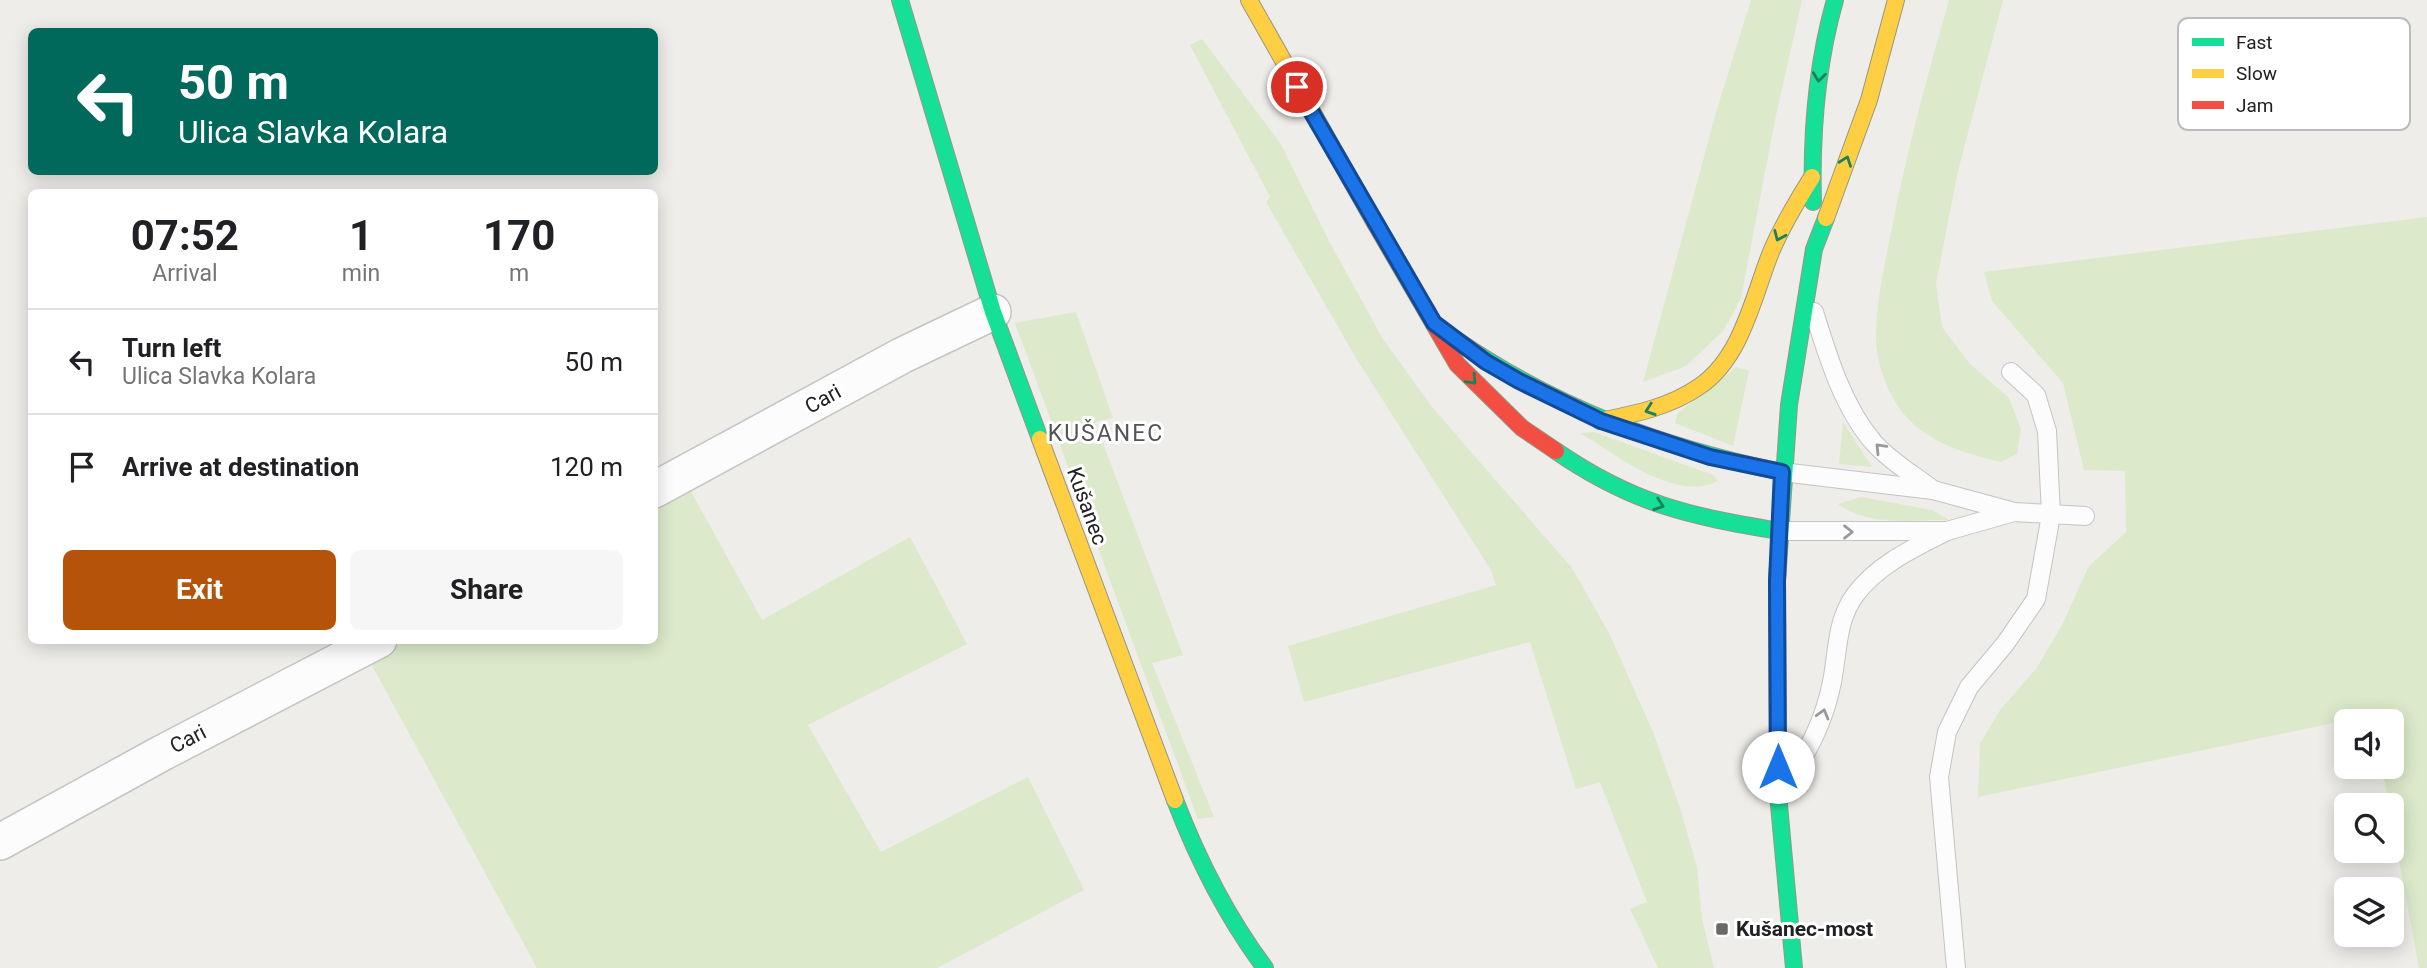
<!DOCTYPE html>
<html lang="en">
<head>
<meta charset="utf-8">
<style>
	:root { --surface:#fff; --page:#f6f6f6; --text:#202124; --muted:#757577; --line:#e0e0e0; --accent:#b45309 }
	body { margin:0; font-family:Roboto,sans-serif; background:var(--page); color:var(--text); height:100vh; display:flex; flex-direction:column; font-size:26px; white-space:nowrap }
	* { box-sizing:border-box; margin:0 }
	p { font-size:23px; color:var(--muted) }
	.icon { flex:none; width:38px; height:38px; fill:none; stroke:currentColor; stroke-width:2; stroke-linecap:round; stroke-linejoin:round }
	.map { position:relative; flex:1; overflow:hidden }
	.panel { position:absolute; left:28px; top:189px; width:630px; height:455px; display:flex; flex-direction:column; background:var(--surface); border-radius:10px; box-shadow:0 4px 18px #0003 }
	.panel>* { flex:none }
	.guide { position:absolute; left:28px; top:28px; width:630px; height:147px; border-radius:10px; box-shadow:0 4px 18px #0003; background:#00695c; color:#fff; overflow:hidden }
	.buttons { position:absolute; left:2334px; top:709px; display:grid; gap:14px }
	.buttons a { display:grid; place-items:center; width:70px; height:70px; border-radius:10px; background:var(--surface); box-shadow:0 4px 18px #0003; font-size:35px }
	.pin { position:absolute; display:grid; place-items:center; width:60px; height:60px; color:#fff; margin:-30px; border:4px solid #fff; border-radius:50%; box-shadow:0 2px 7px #0007 }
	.me { position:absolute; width:77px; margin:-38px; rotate:0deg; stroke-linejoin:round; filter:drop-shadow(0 0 5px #0008) }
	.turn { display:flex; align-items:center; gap:24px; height:147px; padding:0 35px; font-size:32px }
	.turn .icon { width:91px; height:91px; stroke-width:2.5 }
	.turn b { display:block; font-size:49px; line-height:60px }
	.eta { display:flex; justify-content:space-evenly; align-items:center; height:119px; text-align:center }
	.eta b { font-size:42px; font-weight:700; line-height:49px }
	.action { display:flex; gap:14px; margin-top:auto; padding:14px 35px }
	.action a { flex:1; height:80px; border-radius:10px; background:var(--accent); color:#fff; font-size:28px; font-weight:700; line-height:80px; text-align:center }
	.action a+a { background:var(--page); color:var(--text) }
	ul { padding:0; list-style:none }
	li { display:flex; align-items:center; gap:21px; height:105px; padding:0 35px; border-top:2px solid var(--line) }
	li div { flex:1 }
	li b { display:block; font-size:26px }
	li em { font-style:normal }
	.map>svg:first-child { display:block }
</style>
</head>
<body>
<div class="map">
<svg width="2427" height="968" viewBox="0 0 2427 968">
	<rect width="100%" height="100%" fill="#eeedea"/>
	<!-- grass -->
	<g fill="#dceacb">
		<polygon points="1751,0 1802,0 1775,120 1741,298 1724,330 1686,366 1643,382 1717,109"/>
		<path d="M1949,0H2003L1958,171L1936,283L1942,327L1970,364L2009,398L2021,429L2017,454L2001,462C1964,453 1928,443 1903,413C1888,395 1876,362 1876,339C1876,303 1884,267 1891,233C1906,154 1927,77 1949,0Z"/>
		<polygon points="1202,39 1281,144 1329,241 1383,339 1432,407 1572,568 1609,633 1653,732 1680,808 1697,867 1702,919 1714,968 1658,968 1630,909 1647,902 1600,782 1576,789 1530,642 1304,702 1288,646 1496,585 1491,570 1356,358 1266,202 1270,197 1190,45"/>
		<polygon points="2427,217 2427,968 2419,968 2392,823 2392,805 2389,805 2382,767 2392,766 2392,721 2374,721 2372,715 1978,797 1980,744 2000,710 2036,669 2061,627 2089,566 2126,532 2125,471 2084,470 2063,383 1992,301 1984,272"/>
		<polygon points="1076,312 1113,418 1095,422 1183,655 1152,663 1214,817 1198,819 1015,323"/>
		<polygon points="1736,367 1749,371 1733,446 1675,423 1678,413"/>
		<polygon points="1843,422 1872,467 1839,464"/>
		<path d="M1594,432L1713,475L1718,481C1674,503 1616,454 1580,433Z"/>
		<polygon points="689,488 762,620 910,537 967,644 808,725 881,852 1028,777 1084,890 937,968 537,968 369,660 406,641 654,640 655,506"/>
		<path d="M1861,497L1932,510L1949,520C1912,519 1868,527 1838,504Z"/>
	</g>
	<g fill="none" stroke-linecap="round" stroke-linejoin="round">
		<defs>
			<g id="lane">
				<path d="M1814,312C1828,357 1843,407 1874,443C1891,462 1914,475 1933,490"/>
				<polyline points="1782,472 1933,490 2014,512 2085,516"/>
				<polyline points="1779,531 1947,531 2014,512"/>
				<path d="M1782,788C1807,756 1824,722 1832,682C1838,652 1836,621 1855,595C1878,564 1914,548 1947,531"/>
				<polyline points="1956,968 1939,777 1947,732 1969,687 2005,644 2036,599 2051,515 2047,431 2036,395 2011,372"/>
			</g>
			<g id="street">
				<polyline points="654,490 903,355 993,312"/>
				<polyline points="0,842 162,753 379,640"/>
			</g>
			<g id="fast">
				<polyline points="900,0 993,312 1040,439"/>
				<path d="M1813,202C1811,133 1816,67 1835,0"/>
				<path d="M1458,341C1558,409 1664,448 1782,472"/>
				<path d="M1556,451C1633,504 1689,516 1779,531"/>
				<path d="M1175,800C1198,860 1227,917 1265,968"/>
				<polyline points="1794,968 1778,794 1777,581 1789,405 1814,249 1826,218"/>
			</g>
			<g id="slow">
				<polyline points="1249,0 1375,223"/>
				<polyline points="1826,218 1869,100 1896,0"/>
				<path d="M1600,421C1635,414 1670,407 1700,386C1742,357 1753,297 1771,252C1782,226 1797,201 1812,177"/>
				<polyline points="1040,439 1175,800"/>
			</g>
			<polyline id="jam" points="1375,223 1457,364 1522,428 1556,451"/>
		</defs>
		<!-- lane casing -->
		<use href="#lane" stroke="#c4c4c2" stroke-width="20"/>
		<!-- street casing -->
		<use href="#street" stroke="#c4c4c2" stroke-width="38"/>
		<!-- fast casing -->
		<use href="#fast" stroke="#969883" stroke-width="18"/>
		<!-- slow casing -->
		<use href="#slow" stroke="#969883" stroke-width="18"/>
		<!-- jam casing -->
		<use href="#jam" stroke="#969883" stroke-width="18"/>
		<!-- lane -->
		<use href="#lane" stroke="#fcfcfc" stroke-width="18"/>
		<!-- street -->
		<use href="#street" stroke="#fcfcfc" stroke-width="35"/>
		<!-- fast -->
		<use href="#fast" stroke="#16e098" stroke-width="16"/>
		<!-- slow -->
		<use href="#slow" stroke="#ffcf43" stroke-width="16"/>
		<!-- jam -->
		<use href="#jam" stroke="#f24e42" stroke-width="16"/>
	</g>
	<!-- one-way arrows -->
	<defs><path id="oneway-chevron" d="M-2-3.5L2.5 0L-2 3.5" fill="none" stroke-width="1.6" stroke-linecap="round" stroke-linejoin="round" transform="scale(1.75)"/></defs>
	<g stroke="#1c805c">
		<use href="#oneway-chevron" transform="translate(1819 77) rotate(97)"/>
		<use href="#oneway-chevron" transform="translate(1846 161) rotate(-70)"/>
		<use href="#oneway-chevron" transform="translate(1779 236) rotate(114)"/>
		<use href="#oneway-chevron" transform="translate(1472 380) rotate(47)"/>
		<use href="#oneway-chevron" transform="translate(1650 410) rotate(161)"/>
		<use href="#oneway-chevron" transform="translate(1659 505) rotate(19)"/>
	</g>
	<g stroke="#999">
		<use href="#oneway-chevron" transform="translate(1880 448) rotate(-134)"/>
		<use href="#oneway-chevron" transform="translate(1848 532)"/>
		<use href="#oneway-chevron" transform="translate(1823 714) rotate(-74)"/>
	</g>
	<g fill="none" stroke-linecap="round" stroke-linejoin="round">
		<defs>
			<polyline id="route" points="1297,87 1434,323 1486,362 1519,381 1601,421 1710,457 1782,472 1777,581 1778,767"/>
		</defs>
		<!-- route casing -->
		<use href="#route" stroke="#114b97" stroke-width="18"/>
		<!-- route -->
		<use href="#route" stroke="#1a73e8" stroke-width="12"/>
	</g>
	<!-- markers -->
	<rect fill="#696867" stroke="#fff" stroke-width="2.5" x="1715" y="922" width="14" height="14" rx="3.5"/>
	<g text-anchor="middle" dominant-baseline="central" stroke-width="6" stroke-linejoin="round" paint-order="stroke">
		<!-- street labels -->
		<g font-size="21" fill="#212121" stroke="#fff">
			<text transform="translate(823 399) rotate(-29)">Cari</text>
			<text transform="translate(1087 506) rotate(70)">Kušanec</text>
			<text transform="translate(188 739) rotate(-27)">Cari</text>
		</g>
		<!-- poi labels -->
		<g font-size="21" font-weight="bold" fill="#212121" stroke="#fff" text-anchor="start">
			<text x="1736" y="929">Kušanec-most</text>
		</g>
		<!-- neighbourhood labels -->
		<g font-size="23" letter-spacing="2" fill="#545454" stroke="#fff">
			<text x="1106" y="433">KUŠANEC</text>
		</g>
	</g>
	<!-- legend -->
	<rect x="2178" y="18" width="232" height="112" rx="10" fill="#fff" stroke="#bcbcbc" stroke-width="2"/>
	<rect x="2192" y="38" width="32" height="8" fill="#16e098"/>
	<rect x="2192" y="69" width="32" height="9" fill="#ffcf43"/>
	<rect x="2192" y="101" width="32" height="8" fill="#f24e42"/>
	<g font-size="19" fill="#212121">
		<text x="2236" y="49">Fast</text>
		<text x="2236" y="80">Slow</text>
		<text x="2236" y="112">Jam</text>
	</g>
</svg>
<div class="buttons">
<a><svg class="icon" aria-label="sound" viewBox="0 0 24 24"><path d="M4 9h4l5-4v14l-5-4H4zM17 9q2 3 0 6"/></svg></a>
<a><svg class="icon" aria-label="search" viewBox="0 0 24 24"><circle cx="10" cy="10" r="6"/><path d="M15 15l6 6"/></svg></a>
<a><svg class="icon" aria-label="layers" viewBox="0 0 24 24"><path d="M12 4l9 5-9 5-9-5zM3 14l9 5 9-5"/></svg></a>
</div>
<div class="pin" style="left:1297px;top:87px;background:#d93025"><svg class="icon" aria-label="arrive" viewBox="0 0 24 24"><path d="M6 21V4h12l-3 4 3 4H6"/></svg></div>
<svg class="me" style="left:1778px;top:767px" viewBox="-20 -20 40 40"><circle r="19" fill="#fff"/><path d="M0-13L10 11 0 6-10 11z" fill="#1a73e8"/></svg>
<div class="guide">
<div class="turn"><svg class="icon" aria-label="left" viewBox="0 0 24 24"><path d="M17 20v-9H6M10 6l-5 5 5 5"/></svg><div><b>50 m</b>Ulica Slavka Kolara</div></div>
</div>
<section class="panel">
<div class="eta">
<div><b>07:52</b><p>Arrival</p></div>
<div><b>1</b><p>min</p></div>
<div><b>170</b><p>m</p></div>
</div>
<ul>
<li><svg class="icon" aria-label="left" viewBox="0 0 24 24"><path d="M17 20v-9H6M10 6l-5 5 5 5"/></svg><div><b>Turn left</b><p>Ulica Slavka Kolara</p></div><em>50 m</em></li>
<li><svg class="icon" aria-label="arrive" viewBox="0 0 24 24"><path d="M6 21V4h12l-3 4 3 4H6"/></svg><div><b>Arrive at destination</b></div><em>120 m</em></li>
</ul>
<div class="action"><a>Exit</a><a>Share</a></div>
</section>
</div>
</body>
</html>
